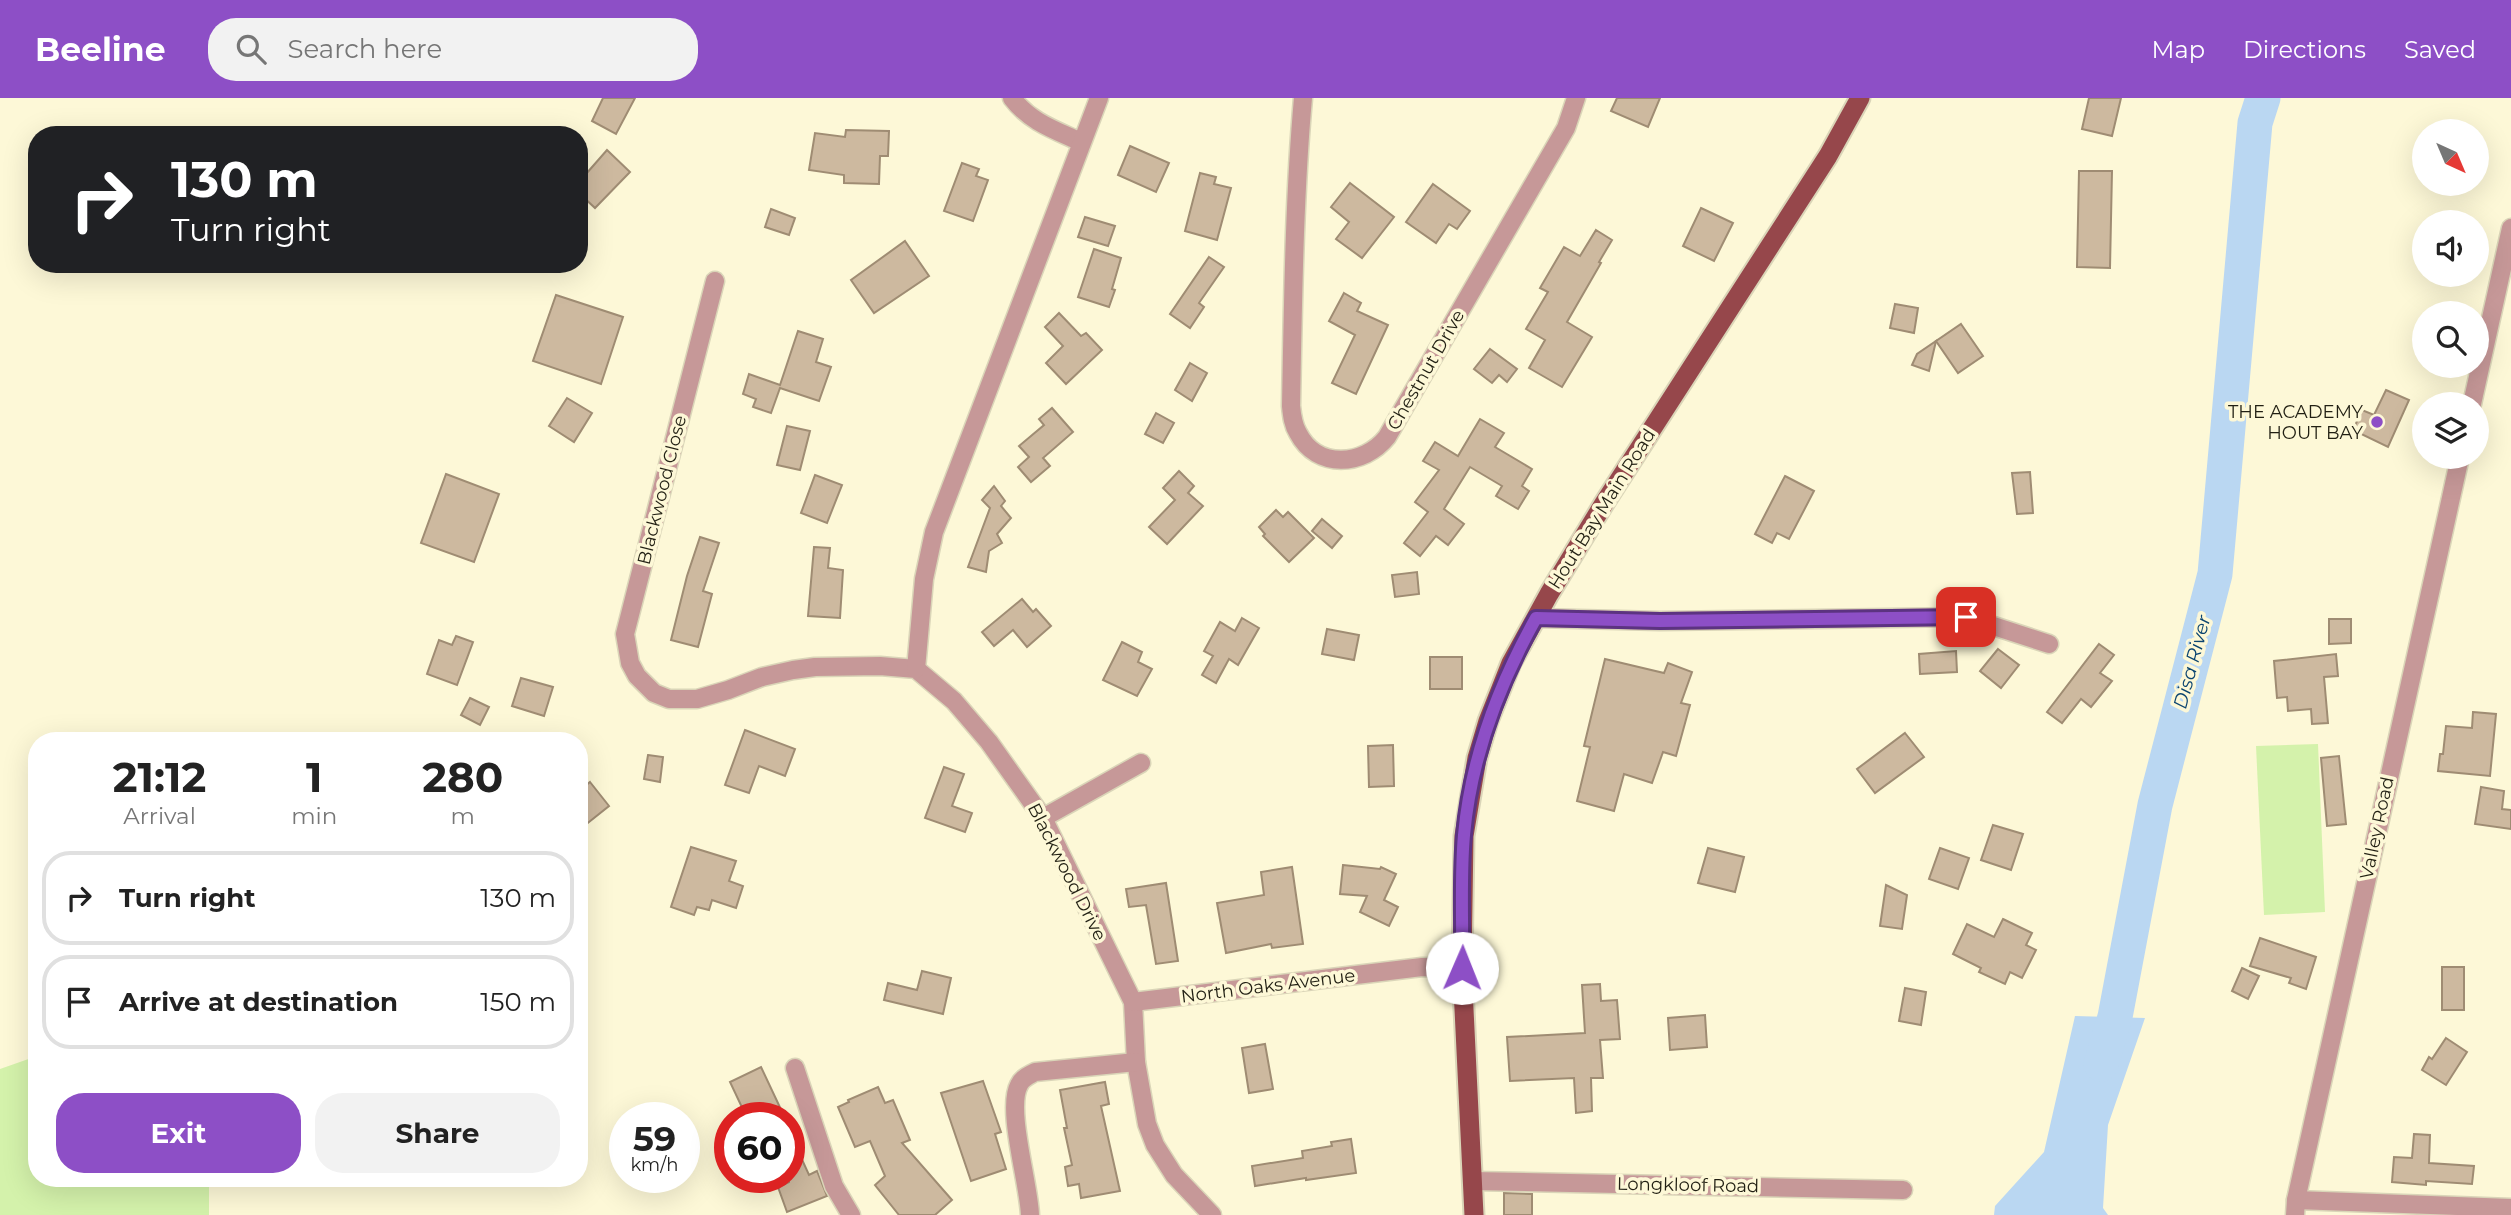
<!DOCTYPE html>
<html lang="en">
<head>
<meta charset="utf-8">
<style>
	:root { --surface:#fff; --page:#f2f2f2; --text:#222; --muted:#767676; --line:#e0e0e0; --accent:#8d4fc6 }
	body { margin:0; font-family:Montserrat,sans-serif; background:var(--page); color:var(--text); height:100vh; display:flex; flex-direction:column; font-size:26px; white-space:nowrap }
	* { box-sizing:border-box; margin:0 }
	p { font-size:23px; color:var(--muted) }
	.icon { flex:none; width:38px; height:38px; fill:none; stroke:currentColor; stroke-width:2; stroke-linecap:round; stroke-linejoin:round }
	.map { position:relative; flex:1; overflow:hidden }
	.drawer { position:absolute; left:28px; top:634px; width:560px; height:455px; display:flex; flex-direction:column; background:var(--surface); border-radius:28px; box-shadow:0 7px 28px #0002 }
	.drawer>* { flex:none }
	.hud { position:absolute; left:28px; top:28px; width:560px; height:147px; border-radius:28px; box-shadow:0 7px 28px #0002; background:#202124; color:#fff; overflow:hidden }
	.needle { width:46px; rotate:136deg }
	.buttons { position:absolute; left:2412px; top:21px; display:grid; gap:14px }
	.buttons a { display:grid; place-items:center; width:77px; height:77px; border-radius:50%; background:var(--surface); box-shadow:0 7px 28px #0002; font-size:35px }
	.speed { position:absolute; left:609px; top:1004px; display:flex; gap:14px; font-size:35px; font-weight:700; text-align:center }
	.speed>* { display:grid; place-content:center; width:91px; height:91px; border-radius:50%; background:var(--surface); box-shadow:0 7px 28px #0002; line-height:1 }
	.speed small { font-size:18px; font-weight:400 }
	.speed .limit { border:10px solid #d22; background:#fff; color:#111 }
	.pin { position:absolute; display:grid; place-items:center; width:60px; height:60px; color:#fff; margin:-30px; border-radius:14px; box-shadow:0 4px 10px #0006 }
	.me { position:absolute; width:77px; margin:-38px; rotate:1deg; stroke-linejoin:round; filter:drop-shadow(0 0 5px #0008) }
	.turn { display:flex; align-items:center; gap:24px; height:147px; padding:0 28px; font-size:32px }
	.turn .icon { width:91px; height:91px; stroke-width:2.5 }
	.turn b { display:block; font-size:49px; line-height:60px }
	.eta { display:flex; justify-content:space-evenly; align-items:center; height:119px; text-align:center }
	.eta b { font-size:42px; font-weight:700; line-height:49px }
	.primary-button { display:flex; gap:14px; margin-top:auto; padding:14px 28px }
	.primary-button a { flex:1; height:80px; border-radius:28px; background:var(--accent); color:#fff; font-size:28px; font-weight:700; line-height:80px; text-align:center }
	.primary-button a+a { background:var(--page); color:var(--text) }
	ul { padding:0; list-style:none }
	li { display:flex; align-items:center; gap:21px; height:94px; margin:0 14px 10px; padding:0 14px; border:4px solid var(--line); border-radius:28px }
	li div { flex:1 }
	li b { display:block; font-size:26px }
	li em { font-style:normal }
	header { display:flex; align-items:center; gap:42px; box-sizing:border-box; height:98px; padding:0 35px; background:var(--accent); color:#fff }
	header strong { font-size:33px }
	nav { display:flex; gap:38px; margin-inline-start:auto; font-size:24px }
	.search { width:490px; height:63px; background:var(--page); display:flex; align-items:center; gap:18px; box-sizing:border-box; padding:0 24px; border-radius:28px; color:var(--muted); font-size:26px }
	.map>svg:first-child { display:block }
</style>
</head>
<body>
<header>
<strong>Beeline</strong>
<div class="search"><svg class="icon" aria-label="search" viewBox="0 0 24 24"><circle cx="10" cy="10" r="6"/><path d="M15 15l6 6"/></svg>Search here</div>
<nav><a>Map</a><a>Directions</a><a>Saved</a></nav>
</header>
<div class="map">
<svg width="2511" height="1117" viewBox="0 0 2511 1117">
	<rect width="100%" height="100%" fill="#fdf8d7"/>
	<!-- green -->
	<g fill="#d4f2ab">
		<polygon points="2318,646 2325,814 2264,817 2256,648"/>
		<polygon points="37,958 37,1080 209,1080 209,1117 0,1117 0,971"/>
	</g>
	<!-- water -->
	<polygon fill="#bad7f2" points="2075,918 2145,920 2108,1027 2103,1110 2108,1117 1994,1117 1995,1108 2044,1054"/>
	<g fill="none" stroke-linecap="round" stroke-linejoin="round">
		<!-- river -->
		<polyline stroke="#bad7f2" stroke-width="35" points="2101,966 2115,919 2155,707 2215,476 2255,25 2263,0"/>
	</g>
	<!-- building -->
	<g fill="#cdb99f" stroke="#9f8c73" stroke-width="2">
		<polygon points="603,0 635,0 616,36 592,23"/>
		<polygon points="1617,0 1660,0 1648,29 1611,13"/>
		<polygon points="2089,0 2121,0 2112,38 2082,31"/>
		<polygon points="846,32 889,33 888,58 880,58 879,86 844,85 844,77 809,72 815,35 845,39"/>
		<polygon points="1130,48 1169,65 1156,94 1118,77"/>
		<polygon points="607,52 630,74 595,110 579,95 579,84"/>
		<polygon points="962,65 979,71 976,78 988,82 973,123 944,113"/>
		<polygon points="2079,73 2112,73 2110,170 2077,169"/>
		<polygon points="1200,75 1216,79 1214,86 1231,90 1217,142 1185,133"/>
		<polygon points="1350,85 1394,119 1362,160 1336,141 1349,124 1331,109"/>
		<polygon points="1433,86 1470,113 1457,131 1449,126 1436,145 1406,124"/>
		<polygon points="1701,110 1733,125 1714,163 1683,148"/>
		<polygon points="771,111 795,120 789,137 765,129"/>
		<polygon points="1085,119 1115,128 1108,148 1078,139"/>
		<polygon points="1596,132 1612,142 1599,164 1601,165 1567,224 1592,239 1562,289 1529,270 1545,242 1526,231 1548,194 1540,190 1564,149 1580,158"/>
		<polygon points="905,143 929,178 874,215 851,182"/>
		<polygon points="1094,151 1121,160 1112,191 1115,192 1109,209 1078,199"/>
		<polygon points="1209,159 1224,169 1199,205 1204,209 1190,230 1170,216"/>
		<polygon points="1344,195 1361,205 1357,213 1388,227 1356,296 1332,285 1355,237 1329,223"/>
		<polygon points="556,197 623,219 601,286 533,263"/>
		<polygon points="1895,206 1918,210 1914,235 1890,230"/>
		<polygon points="1059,215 1081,238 1086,235 1102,252 1066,286 1046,265 1063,248 1045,229"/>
		<polygon points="1961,226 1983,258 1958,275 1936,243"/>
		<polygon points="798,233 823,241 816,264 831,269 819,303 780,290 771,315 753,309 756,301 743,296 749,276 780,287"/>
		<polygon points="1936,243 1929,273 1912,267 1917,256"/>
		<polygon points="1490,251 1517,271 1507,284 1499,277 1492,285 1474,271"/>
		<polygon points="1190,265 1207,275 1192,303 1175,292"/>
		<polygon points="2386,292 2409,302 2388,349 2353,332 2362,312 2374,317"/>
		<polygon points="567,300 592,315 574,344 549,328"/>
		<polygon points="1052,310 1073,334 1043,360 1050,368 1031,384 1018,369 1029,359 1019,348 1044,327 1039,321"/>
		<polygon points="1156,315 1174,325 1163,345 1145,336"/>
		<polygon points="1480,321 1504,335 1495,349 1532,371 1522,388 1529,393 1518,411 1496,398 1502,388 1470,369 1444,411 1464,426 1448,447 1436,438 1420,458 1404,445 1428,414 1415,404 1439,372 1423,363 1435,344 1458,358"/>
		<polygon points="787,328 810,333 800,372 777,367"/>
		<polygon points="1179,373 1194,388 1188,395 1203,408 1167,446 1149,429 1175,402 1163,390"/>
		<polygon points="2030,374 2033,415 2017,416 2012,375"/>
		<polygon points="446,376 499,396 474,464 421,445"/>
		<polygon points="815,377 842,387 827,425 801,415"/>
		<polygon points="1785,378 1814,393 1789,441 1777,435 1772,445 1755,436"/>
		<polygon points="994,388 1005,403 1001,408 1011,420 997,436 1002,445 989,453 986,474 968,469 990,410 982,402"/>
		<polygon points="1276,412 1283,419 1288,414 1314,440 1289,464 1263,438 1265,436 1259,429"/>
		<polygon points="1322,421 1342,438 1332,450 1312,433"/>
		<polygon points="700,439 719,445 703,493 712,496 698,549 671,542 687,478"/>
		<polygon points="814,449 830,450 828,470 843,472 840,520 808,518"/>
		<polygon points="1417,474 1419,496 1395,499 1392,477"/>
		<polygon points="1022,501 1033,514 1036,511 1051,528 1027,549 1013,532 994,548 982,534"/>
		<polygon points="1242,520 1259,530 1238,567 1229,561 1216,585 1202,577 1213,558 1204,553 1220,524 1235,533"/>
		<polygon points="2329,521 2351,521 2351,545 2329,546"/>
		<polygon points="1327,531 1359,537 1354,562 1322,556"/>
		<polygon points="456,538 473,544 457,587 427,576 439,542 452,547"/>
		<polygon points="1122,544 1142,554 1138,564 1152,571 1137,598 1103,582"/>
		<polygon points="2099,546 2114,557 2100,575 2112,583 2091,609 2081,601 2062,625 2047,614"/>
		<polygon points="1998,551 2019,567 2001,590 1980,573"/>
		<polygon points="1956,553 1957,574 1920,576 1919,556"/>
		<polygon points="2336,556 2338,578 2324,579 2328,625 2312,626 2311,611 2288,613 2287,599 2277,600 2274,563"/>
		<rect x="1430" y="559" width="32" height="32"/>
		<polygon points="1605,561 1664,575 1668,565 1692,574 1681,605 1690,607 1676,658 1663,654 1652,685 1624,676 1614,713 1577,703 1590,649 1584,648"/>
		<polygon points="521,580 553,589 544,618 512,608"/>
		<polygon points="470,600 489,609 480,627 461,617"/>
		<polygon points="2473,614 2496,616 2490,678 2438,673 2440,656 2443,656 2446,628 2472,630"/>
		<polygon points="745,632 795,651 785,678 759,668 749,695 725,687"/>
		<polygon points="1905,635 1924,659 1875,695 1857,671"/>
		<polygon points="1393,647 1394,688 1369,689 1368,648"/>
		<polygon points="648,657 663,659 660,684 644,681"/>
		<polygon points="2339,658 2346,726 2327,728 2321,660"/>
		<polygon points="944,669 964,676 952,708 972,715 965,734 925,720"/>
		<polygon points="590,684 609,708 579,732 579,693"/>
		<polygon points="2481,689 2504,693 2502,711 2511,712 2511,731 2475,726"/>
		<polygon points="1993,727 2023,736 2011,772 1981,762"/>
		<polygon points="691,749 736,763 729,783 743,788 736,810 712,802 709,812 697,809 694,817 671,809"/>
		<polygon points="1708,750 1744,759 1735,794 1698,785"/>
		<polygon points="1940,750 1969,760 1958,791 1929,781"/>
		<polygon points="1343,767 1380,771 1381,769 1396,776 1384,802 1398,809 1389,828 1360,814 1367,798 1340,796"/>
		<polygon points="1292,769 1303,846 1272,850 1271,846 1226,855 1217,805 1264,797 1261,774"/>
		<polygon points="1166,785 1178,863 1156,866 1146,807 1129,809 1126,791"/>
		<polygon points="1886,787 1907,797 1902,831 1880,828"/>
		<polygon points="2003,821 2032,835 2026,847 2036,852 2022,880 2010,874 2005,886 1979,874 1981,870 1953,856 1967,826 1994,839"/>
		<polygon points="2260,840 2316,859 2306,891 2289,885 2291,880 2250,868"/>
		<rect x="2442" y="869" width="22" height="43"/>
		<polygon points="2242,870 2259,878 2248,901 2232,893"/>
		<polygon points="922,873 951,880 943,916 884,902 888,885 917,892"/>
		<polygon points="1600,886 1601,903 1617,902 1620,941 1600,942 1603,980 1591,980 1592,1013 1576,1015 1574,980 1510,983 1507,939 1585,935 1582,887"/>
		<polygon points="1905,890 1926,894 1921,927 1899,923"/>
		<polygon points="1705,917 1707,949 1670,952 1668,920"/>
		<polygon points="2446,940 2467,954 2446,987 2422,972 2429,959 2432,961"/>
		<polygon points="1265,946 1273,991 1249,995 1242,950"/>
		<polygon points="761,969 785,1020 747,1020 730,984"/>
		<polygon points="983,983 1001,1034 995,1036 1006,1071 971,1083 941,995"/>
		<polygon points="1105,984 1109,1006 1101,1008 1120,1093 1081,1100 1079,1086 1068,1088 1065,1069 1072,1067 1064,1030 1067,1030 1060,992"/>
		<polygon points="878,989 885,1005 893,1002 910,1042 902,1045 952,1102 935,1117 899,1117 875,1087 885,1078 870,1043 855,1049 838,1009 849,1004 848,1002"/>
		<polygon points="789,1033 809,1077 817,1073 827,1098 787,1114 778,1089 789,1084"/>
		<polygon points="2414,1036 2430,1037 2429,1065 2474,1068 2472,1086 2426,1083 2426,1087 2392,1084 2394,1059 2412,1060"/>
		<polygon points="1351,1041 1356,1075 1306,1082 1306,1080 1255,1088 1252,1068 1303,1060 1302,1053 1332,1048 1331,1044"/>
		<polygon points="1504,1095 1532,1096 1532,1117 1504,1117"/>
	</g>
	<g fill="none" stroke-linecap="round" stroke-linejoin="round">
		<defs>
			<g id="minor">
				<path d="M1012,0C1030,24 1055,32 1081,44"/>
				<path d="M1303,0C1294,102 1293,205 1291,308C1292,318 1293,327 1298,335C1317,372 1364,368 1387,339L1566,30L1576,0"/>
				<polyline points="715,183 625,536 630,565 637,578 654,595 669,601 697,601 728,592 762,579 793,572 815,569 880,568 916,571 954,603 989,644 1043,720 1133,904 1136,964 1147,1026 1155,1047 1174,1077 1212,1117"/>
				<polyline points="2472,306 2511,130"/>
				<polyline points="1536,520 1660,523 1966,519 2049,546"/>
				<polyline points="916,571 924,481 934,434 1099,0"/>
				<polyline points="1043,720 1141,665"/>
				<polyline points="1133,904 1422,869 1462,870"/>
				<polyline points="795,970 834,1088 851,1117"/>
				<polyline points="1473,1083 1903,1092"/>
				<polyline points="2296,1102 2511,1110"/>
				<path d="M1030,1117C1029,1086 1006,1011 1019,987C1022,980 1028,978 1035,974L1136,964"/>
				<polyline points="2295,1117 2296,1102 2460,359"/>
			</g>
			<polyline id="primary" points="1474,1117 1462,870 1464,738 1477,660 1488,623 1511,565 1549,496 1603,407 1828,58 1860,0"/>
		</defs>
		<!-- minor casing -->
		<use href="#minor" stroke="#dad5b8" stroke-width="21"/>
		<!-- primary casing -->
		<use href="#primary" stroke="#dad5b8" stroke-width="23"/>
		<!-- minor -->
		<use href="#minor" stroke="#c69898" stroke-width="18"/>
		<!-- primary -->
		<use href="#primary" stroke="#96474b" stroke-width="19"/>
	</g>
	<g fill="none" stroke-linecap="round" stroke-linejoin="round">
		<defs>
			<path id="route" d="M1462,870C1463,826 1460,781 1464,737C1471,659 1498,588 1536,520L1660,523L1966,519"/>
		</defs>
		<!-- route casing -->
		<use href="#route" stroke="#5c3381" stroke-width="18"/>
		<!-- route -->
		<use href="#route" stroke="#8d4fc6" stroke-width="12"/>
	</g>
	<!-- markers -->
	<circle fill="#8d4fc6" stroke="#fdf8d7" stroke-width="2.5" cx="2377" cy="324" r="7"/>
	<g text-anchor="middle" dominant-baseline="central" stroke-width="7" stroke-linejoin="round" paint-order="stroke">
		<!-- street labels -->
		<g font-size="18" fill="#211f13" stroke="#fdf8d7">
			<text transform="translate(1426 272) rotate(-60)">Chestnut Drive</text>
			<text transform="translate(662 392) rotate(-76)">Blackwood Close</text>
			<text transform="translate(1602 411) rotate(-58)">Hout Bay Main Road</text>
			<text transform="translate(2377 730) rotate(-78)">Valley Road</text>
			<text transform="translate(1067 774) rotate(63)">Blackwood Drive</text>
			<text transform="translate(1268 888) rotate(-7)">North Oaks Avenue</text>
			<text transform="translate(1688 1087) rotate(1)">Longkloof Road</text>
		</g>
		<!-- poi labels -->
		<g font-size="18" fill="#211f13" stroke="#fdf8d7" text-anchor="end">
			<text x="2363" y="314">THE ACADEMY<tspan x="2363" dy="21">HOUT BAY</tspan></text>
		</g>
		<!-- water labels -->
		<g font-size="19" font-style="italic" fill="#0c4570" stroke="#fdf8d7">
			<text transform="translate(2192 564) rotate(-75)">Disa River</text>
		</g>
	</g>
</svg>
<div class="buttons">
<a><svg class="needle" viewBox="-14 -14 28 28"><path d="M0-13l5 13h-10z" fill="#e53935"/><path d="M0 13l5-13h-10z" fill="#767676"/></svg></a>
<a><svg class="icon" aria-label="sound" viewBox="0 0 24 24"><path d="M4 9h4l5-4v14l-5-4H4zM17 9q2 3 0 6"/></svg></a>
<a><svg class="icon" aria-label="search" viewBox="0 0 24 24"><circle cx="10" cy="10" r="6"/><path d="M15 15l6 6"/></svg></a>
<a><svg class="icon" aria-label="layers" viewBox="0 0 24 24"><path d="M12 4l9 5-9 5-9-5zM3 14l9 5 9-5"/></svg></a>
</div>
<div class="speed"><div>59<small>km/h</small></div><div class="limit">60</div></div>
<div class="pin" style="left:1966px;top:519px;background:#d93025"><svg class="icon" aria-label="arrive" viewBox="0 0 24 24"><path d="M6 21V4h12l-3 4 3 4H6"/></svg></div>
<svg class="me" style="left:1462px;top:870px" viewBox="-20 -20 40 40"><circle r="19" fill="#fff"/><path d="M0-13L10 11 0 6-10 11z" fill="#8d4fc6"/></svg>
<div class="hud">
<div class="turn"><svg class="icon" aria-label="right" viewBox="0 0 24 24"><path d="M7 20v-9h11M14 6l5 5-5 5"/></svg><div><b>130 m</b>Turn right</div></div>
</div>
<section class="drawer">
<div class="eta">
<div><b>21:12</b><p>Arrival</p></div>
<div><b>1</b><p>min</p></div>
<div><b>280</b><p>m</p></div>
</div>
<ul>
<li><svg class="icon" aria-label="right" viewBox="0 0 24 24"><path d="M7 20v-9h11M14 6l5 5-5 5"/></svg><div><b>Turn right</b></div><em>130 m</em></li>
<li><svg class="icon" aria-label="arrive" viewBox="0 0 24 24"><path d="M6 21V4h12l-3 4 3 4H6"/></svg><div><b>Arrive at destination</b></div><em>150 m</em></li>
</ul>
<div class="primary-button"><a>Exit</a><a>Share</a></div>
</section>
</div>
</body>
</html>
